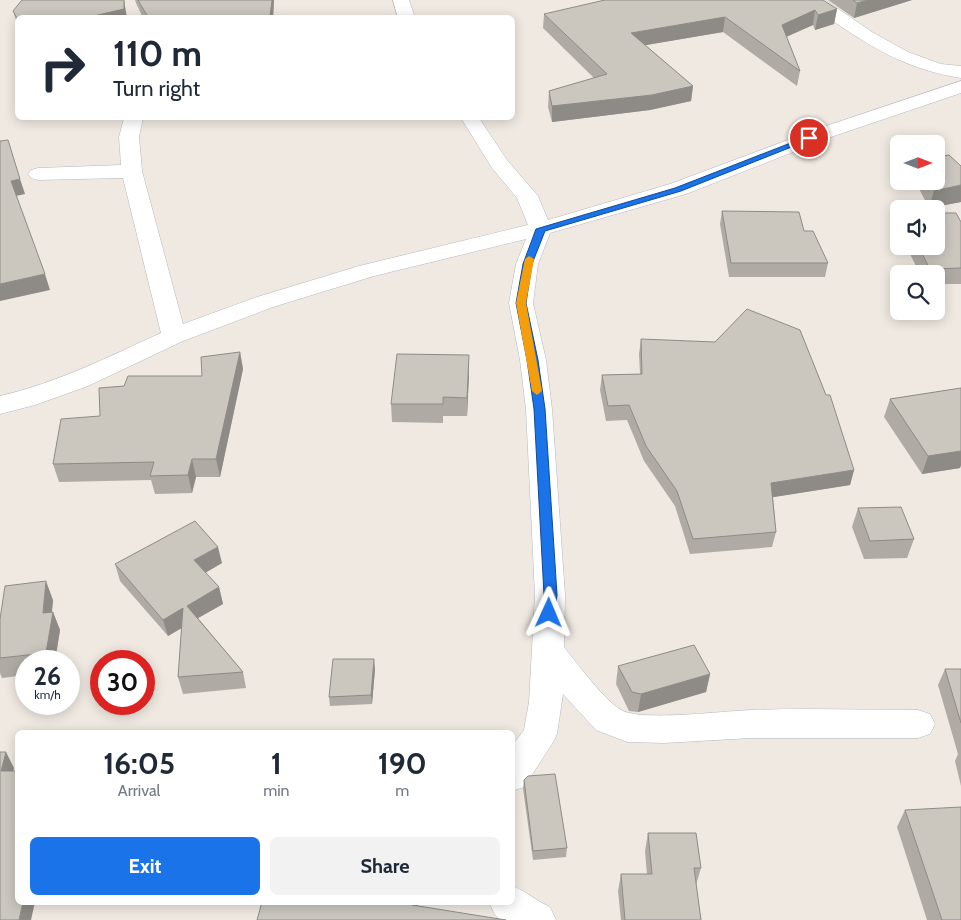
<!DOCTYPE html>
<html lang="en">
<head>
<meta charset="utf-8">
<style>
	:root { --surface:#fff; --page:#f2f2f3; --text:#1f2937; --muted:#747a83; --accent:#1a73e8 }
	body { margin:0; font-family:Cabin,sans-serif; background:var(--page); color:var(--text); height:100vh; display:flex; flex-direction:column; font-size:19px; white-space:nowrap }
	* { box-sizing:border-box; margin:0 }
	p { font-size:16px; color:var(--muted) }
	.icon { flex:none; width:28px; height:28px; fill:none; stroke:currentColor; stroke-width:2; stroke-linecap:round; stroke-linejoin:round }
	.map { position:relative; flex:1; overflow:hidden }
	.details { position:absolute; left:15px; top:730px; width:500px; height:175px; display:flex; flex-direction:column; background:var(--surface); border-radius:8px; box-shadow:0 2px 12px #0003 }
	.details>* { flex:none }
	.banner { position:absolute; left:15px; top:15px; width:500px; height:105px; border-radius:8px; box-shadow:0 2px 12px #0003; background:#fff; color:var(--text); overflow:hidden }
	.needle { width:32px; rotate:90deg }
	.controls { position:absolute; left:890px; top:135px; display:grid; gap:10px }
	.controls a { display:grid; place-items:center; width:55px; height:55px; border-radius:8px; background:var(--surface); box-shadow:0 2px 12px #0003; font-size:25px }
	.speed { position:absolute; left:15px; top:650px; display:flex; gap:10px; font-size:25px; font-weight:700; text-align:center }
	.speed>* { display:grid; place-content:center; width:65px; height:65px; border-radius:50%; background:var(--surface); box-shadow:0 2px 12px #0003; line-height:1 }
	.speed small { font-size:12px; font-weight:400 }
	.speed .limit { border:8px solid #d22; background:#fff; color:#111 }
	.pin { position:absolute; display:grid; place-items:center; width:42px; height:42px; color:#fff; margin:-21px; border:2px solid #fff; border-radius:50%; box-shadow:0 1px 5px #0007 }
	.me { position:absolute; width:55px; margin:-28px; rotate:1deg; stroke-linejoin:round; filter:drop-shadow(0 0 4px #0008) }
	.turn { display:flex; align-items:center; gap:18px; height:105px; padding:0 15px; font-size:22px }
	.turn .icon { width:65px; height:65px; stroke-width:2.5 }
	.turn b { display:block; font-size:35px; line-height:42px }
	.eta { display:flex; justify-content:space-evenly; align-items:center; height:85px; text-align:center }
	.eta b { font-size:30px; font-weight:800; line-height:35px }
	.primary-button { display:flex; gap:10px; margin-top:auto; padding:10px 15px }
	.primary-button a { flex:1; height:58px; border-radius:8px; background:var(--accent); color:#fff; font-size:20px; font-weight:800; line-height:58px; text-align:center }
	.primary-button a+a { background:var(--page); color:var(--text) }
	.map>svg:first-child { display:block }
</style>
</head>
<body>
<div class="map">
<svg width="961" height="920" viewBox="0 0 961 920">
	<rect width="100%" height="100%" fill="#efe9e1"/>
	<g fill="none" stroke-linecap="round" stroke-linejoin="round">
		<defs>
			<g id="minor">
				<polygon points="393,0 409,0 415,18 398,18"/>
				<path d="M806,0H825L872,32L908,52L941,64L961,66V78C910,70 875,50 833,21C824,15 812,9 806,0Z"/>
				<path d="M961,81V93L834,136L686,194L550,233L538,264L533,303L546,360L552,409L565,595L564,647C576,662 607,704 623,711C645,721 723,711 751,710C807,708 862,710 918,710L930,714L935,724L930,734L918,738H751L664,743L627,742L596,730L563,694L557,734L552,744L524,787L512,791V746L524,730L529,702L535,595L526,409L520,360L509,303L516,264L526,239L374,276L273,307L183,341L88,386L35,405L0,414V396C57,383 108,357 161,333L123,178L38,180L31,178L28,174L31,170L38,168L121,165L119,137L124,118H143L139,137L142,171L183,324L257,297L359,266L528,225L517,198L492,168L461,118H479L507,160L538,196L548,220L670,184L820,128Z"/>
				<path d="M512,886C526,891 536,901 550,907L556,920H501L495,915L489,902H512Z"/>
			</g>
		</defs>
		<!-- minor casing -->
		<use href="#minor" stroke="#b4b7c1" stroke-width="1"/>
		<!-- minor -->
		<use href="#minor" fill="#fff" fill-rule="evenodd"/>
	</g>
	<!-- wall -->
	<g fill="#afaba4">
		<polygon points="135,0 274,0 273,18 143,18 136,3"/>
		<polygon points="828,0 912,0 854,18"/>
		<polygon points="126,9 18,18 18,26 13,11"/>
		<polygon points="837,9 834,24 815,30 813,25 786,37 800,71 797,86 723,32 645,45 693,86 691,101 650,110 552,122 548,107 549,91 594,78 543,28 544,14"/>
		<polygon points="915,181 936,181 961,185 961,202 929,208"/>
		<polygon points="722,211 804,231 828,263 825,277 729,277 720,224"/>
		<polygon points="961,222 961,284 936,284 936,274 920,274 907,248 908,246 936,246"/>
		<polygon points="641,339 854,470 850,485 773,497 776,532 772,547 690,554 675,506 644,461 627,420 606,421 600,390 602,375 640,374 639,354"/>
		<polygon points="240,352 243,369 220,477 196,477 192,493 155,494 151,480 59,482 53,464 100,416 124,386 202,376"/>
		<polygon points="469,374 467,416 443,416 443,423 392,422 391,404"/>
		<polygon points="961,388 961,465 960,468 922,474 884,417 890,399"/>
		<polygon points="858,508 914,539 907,558 864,559 852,527"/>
		<polygon points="222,563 205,573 219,587 223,604 198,618 243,672 246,688 183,694 178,677 182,628 168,636 120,581 115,564"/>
		<polygon points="53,600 52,612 53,612 60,630 55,661 26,661 26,675 2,678 0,673 0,619"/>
		<polygon points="618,666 710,674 706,692 638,712 629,711 616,684"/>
		<polygon points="375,669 372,704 330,706 329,697"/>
		<polygon points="945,669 961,669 961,786 955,761 958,754 938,685"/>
		<polygon points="524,780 567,848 566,857 533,860 523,789"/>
		<polygon points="905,810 961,920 927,920 897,827"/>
		<polygon points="648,833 701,868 696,885 701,920 621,920 618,891 621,874 647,874 645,851"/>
	</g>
	<!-- shaded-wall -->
	<g fill="#8e8b86">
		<polygon points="124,0 127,18 85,18"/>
		<polygon points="272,0 274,0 273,18 270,18"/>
		<polygon points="868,0 912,0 854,18 857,3"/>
		<polygon points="837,9 834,24 815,30 818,15"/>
		<polygon points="815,10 813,25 779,40 782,25"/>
		<polygon points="725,17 723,32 629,48 631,33"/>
		<polygon points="693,86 691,101 650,110 552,122 552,106"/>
		<polygon points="20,179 25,194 16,196 11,181"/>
		<polygon points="961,185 961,202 929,208 934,191"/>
		<polygon points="45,274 50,290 0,301 0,284"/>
		<polygon points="240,352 243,369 220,477 216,459"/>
		<polygon points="469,355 469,374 467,416 467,398"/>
		<polygon points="961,451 961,465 960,468 922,474 928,456"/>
		<polygon points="192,459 196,477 192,493 188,475"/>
		<polygon points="854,470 850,485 768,498 771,483"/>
		<polygon points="218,547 222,563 198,577 194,560"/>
		<polygon points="46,581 53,600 50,628 53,612 60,630 55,661 50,661 46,653 43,613"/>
		<polygon points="219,587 223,604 191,622 187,606"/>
		<polygon points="183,608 188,624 168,636 163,620"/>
		<polygon points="374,659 375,669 372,704 371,695"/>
		<polygon points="710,674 706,692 638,712 641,694"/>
		<polygon points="6,752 14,768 9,787 1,771"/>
		<polygon points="23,902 35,902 31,920 19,920"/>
		<polygon points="413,902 418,902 418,905 414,920 412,905"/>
	</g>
	<!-- building -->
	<g fill="#cbc7bf" stroke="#8e8b86">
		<polygon points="22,0 124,0 124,9 85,18 18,18 18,20 13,11"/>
		<polygon points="138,0 272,0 270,16 227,18 149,18 145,12"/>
		<polygon points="605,0 823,0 837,9 818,15 815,10 782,25 800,71 725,17 631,33 693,86 652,95 552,106 549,91 607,74 544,14"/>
		<polygon points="853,0 868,0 857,3"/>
		<polygon points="8,140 20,179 11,181 45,274 0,284 0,141"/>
		<polygon points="949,155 961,166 961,185 934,191 929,181 936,181 936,157"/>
		<polygon points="722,211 799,212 804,231 813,231 828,263 731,263"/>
		<polygon points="936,213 956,213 961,222 961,268 930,269 918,246 936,246"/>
		<polygon points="747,309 800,330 826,395 830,395 854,470 771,483 776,532 693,539 677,491 646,446 629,405 608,406 602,375 642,374 641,339 715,342"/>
		<polygon points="240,352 216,459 192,459 188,475 150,476 154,462 53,464 61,419 100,416 99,388 124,386 128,376 202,376 201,357"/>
		<polygon points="397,354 469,355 467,398 443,397 443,404 391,404"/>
		<polygon points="961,388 961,451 928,456 890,399"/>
		<polygon points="901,507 914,539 870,541 858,508"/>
		<polygon points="195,521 218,547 194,560 219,587 187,606 243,672 178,677 183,608 163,620 115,564"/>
		<polygon points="46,581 43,613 53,612 46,653 0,658 0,619 5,586"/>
		<polygon points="694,645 710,674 641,694 632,692 618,666"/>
		<polygon points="333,659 374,659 371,695 329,697"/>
		<polygon points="945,669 961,669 961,723"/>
		<polygon points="0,752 6,752 1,771 18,771 18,902 23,902 19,920 0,920"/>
		<polygon points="555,774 567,848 533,851 524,780 528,776"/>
		<polygon points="961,807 961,920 942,920 905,810"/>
		<polygon points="648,833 696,833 701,868 694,868 701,920 625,920 621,874 652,874"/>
		<polygon points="262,902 413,902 412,905 506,920 257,920"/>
	</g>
	<!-- route -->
	<polygon fill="#1a73e8" stroke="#114b97" points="806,137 814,138 681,191 545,231 532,264 526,303 538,360 545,409 557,595 554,616 545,616 543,613 544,595 534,409 527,360 516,303 523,264 536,229 675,188"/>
	<!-- slow -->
	<polygon fill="#f59e0b" points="529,256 534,259 526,303 542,391 537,395 532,391 516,303 525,259"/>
</svg>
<div class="controls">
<a><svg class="needle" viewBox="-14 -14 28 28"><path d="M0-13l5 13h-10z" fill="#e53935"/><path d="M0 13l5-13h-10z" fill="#747a83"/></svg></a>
<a><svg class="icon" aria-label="sound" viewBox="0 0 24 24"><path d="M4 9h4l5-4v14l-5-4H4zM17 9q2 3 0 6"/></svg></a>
<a><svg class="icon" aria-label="search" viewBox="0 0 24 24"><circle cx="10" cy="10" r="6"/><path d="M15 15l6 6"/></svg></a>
</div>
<div class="speed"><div>26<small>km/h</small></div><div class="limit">30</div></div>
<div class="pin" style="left:809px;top:138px;background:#d93025"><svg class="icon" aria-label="arrive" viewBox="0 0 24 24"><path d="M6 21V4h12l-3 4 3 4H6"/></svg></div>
<svg class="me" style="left:549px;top:613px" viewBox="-20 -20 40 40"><path d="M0-17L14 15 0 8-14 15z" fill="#1a73e8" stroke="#fff" stroke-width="4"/></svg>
<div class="banner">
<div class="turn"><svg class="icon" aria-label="right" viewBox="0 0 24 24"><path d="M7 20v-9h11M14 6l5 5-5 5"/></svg><div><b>110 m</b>Turn right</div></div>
</div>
<section class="details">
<div class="eta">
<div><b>16:05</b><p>Arrival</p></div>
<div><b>1</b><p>min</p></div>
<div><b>190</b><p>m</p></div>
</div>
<div class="primary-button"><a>Exit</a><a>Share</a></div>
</section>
</div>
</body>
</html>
